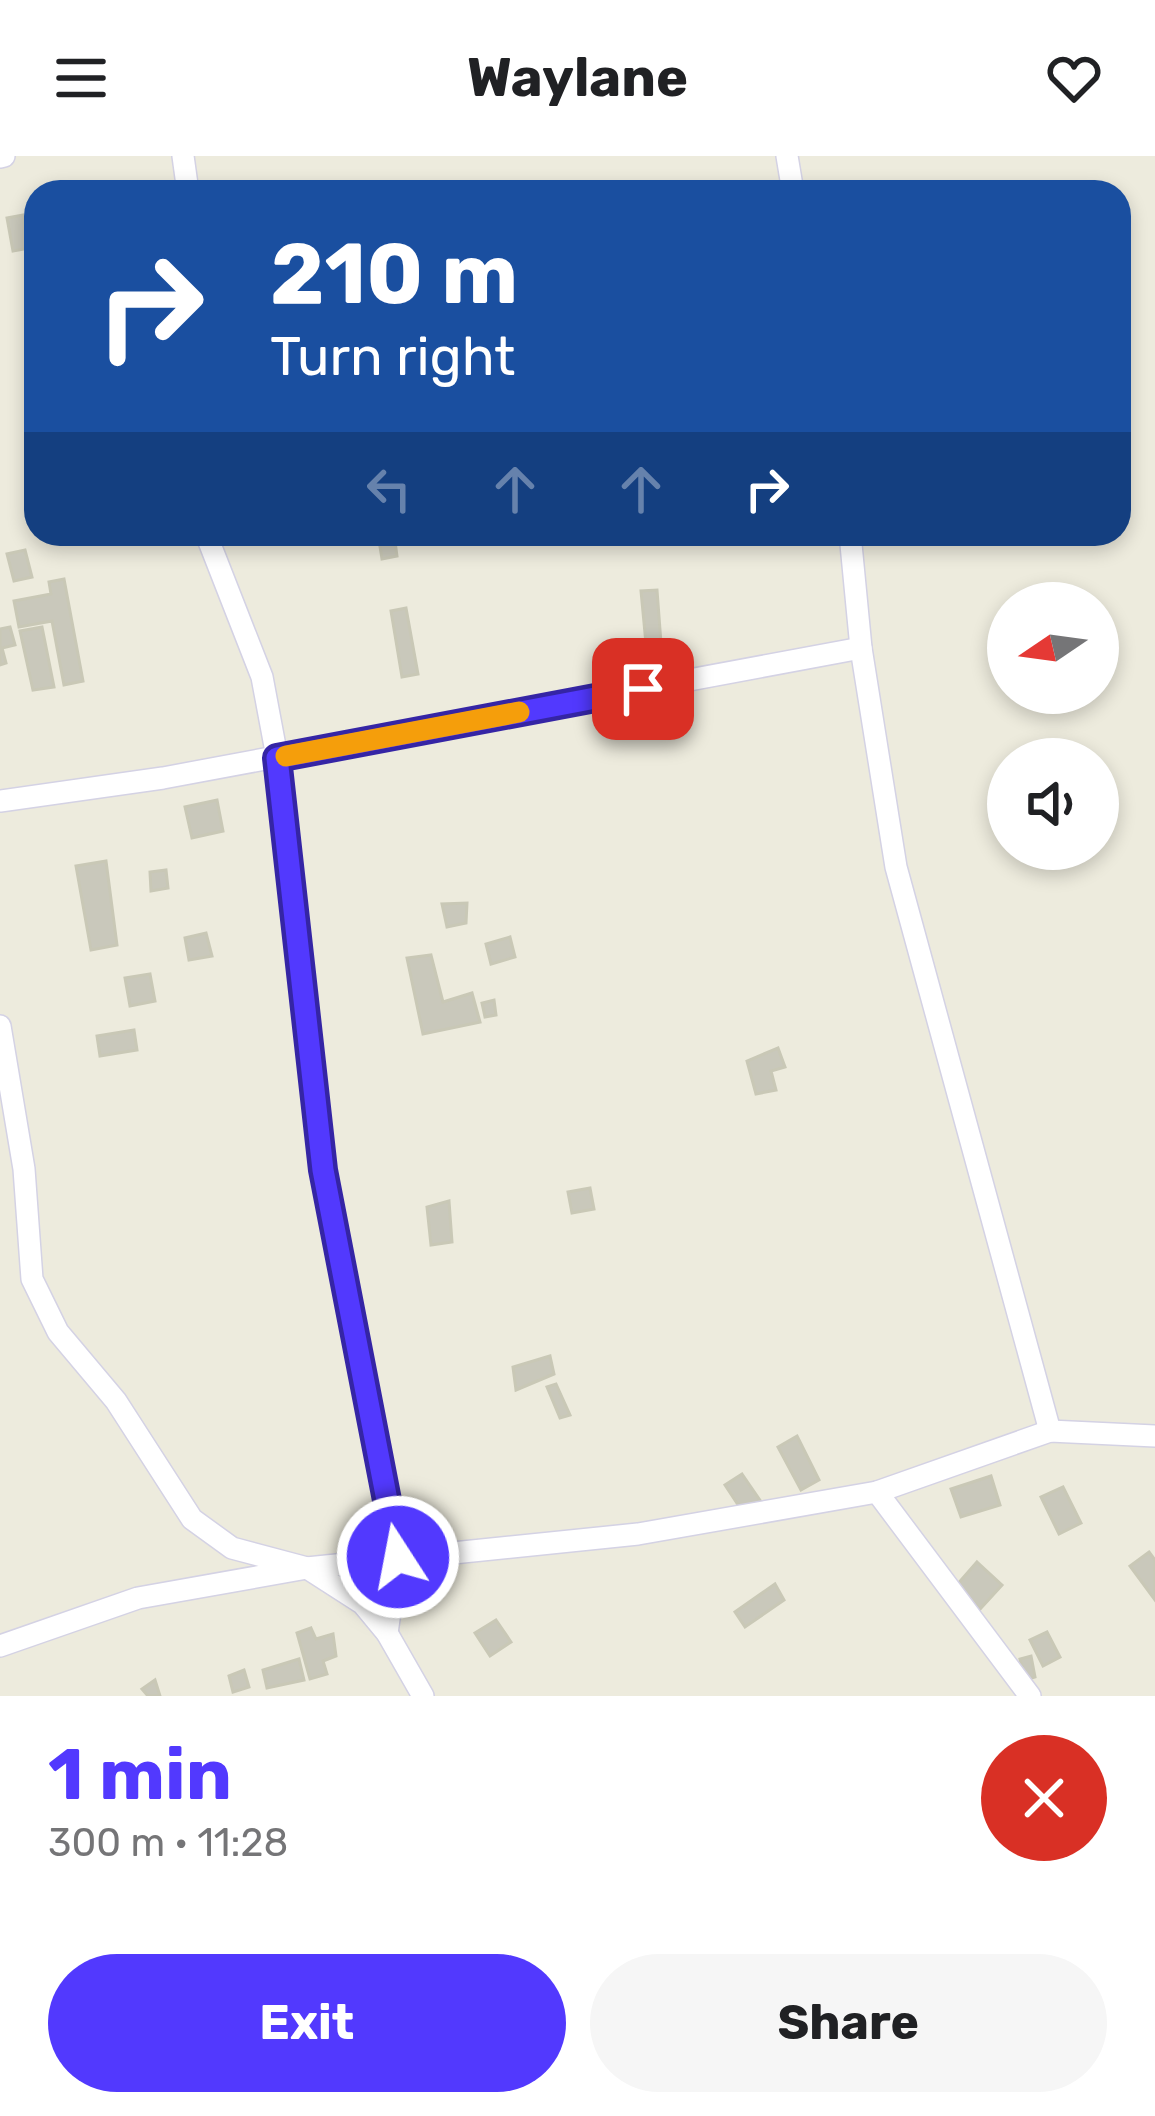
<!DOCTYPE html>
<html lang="en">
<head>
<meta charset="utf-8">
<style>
	:root { --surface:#fff; --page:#f6f6f6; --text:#202124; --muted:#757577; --accent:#5239fe }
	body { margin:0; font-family:Rubik,sans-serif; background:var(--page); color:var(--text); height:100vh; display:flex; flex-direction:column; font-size:45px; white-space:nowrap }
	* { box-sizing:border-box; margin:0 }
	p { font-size:39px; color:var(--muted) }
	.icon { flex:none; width:66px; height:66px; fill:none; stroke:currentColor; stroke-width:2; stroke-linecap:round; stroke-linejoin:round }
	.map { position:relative; height:1540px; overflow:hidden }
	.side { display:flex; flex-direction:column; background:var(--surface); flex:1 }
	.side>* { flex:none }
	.banner { position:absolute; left:24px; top:24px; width:1107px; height:366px; border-radius:36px; box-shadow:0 6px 18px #0003; background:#1a4fa0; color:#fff; overflow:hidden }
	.needle { width:78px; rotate:257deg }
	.tools { position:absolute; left:987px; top:426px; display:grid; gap:24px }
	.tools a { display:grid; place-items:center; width:132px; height:132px; border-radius:50%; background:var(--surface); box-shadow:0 6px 18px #0003; font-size:60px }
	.pin { position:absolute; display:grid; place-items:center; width:102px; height:102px; color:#fff; margin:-51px; border-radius:24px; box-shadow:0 6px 18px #0006 }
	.me { position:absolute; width:132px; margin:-66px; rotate:349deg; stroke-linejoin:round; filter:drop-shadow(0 0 9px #0008) }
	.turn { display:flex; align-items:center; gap:42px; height:252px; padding:0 48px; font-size:54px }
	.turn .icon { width:156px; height:156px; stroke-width:2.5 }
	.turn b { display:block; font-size:84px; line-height:102px }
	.lanes { display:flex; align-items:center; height:114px; padding:0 48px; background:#0003; justify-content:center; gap:60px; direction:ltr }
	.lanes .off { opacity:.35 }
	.round { display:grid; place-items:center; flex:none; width:126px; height:126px; border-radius:63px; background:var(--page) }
	.head { display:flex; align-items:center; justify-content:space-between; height:204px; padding:0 48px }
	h1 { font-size:72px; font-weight:700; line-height:90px; color:var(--accent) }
	.primary-button { display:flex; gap:24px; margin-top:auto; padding:24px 48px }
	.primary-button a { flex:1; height:138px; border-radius:72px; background:var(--accent); color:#fff; font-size:48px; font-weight:700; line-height:138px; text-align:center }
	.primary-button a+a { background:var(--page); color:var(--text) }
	header { display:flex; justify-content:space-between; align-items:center; height:156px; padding:0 48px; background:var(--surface); font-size:54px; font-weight:700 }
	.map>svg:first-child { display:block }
</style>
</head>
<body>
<header><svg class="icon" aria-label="menu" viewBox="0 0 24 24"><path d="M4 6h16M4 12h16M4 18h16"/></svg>Waylane<svg class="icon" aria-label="heart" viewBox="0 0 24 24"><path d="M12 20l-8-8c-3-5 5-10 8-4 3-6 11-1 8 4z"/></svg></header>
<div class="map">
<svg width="1155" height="1540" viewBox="0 0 1155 1540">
	<rect width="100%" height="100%" fill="#edebdd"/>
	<!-- building -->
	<g fill="#c9c8bb" stroke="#c9c8b6" stroke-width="3">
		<polygon points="23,59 29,92 13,95 7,62"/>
		<polygon points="378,378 394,378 397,400 382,403"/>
		<polygon points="25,394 32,421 14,425 7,398"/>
		<polygon points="64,423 83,525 64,529 52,465 19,471 14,445 51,438 49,426"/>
		<polygon points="657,434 661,487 646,488 641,435"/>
		<polygon points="406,452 418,518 402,521 391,455"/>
		<polygon points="10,471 15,489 2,492 6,507 0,509 0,473"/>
		<polygon points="42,471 54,531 33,534 20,475"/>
		<polygon points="217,644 223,675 192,682 185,651"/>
		<polygon points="106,705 117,789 91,794 76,710"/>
		<polygon points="166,714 168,732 151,735 150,716"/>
		<polygon points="467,747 466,767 447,771 442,748"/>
		<polygon points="206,777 212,800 189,804 185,782"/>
		<polygon points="510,781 515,801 491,808 486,788"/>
		<polygon points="431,799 443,846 472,837 480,866 423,878 407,802"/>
		<polygon points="150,818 155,845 130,850 125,822"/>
		<polygon points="494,844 496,859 485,861 482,847"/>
		<polygon points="134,874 137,894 100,900 97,880"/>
		<polygon points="778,892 785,911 771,915 776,934 756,938 747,905"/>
		<polygon points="590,1032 594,1053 572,1057 568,1036"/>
		<polygon points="449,1045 452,1086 431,1089 427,1051"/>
		<polygon points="550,1200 554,1218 516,1234 513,1211"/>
		<polygon points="556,1228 570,1259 560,1262 547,1231"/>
		<polygon points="797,1280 819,1324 801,1334 778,1291"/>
		<polygon points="742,1318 768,1356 750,1367 725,1329"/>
		<polygon points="991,1320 1000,1349 961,1361 951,1333"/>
		<polygon points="1063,1331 1081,1367 1059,1378 1041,1341"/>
		<polygon points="1149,1396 1155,1404 1155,1444 1130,1410"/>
		<polygon points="977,1406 1002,1429 980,1453 956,1430"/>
		<polygon points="775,1428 784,1444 745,1471 735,1456"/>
		<polygon points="496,1464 511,1486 490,1500 475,1477"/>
		<polygon points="311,1472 316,1483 333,1478 336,1500 323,1505 327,1518 310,1523 297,1477"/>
		<polygon points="1047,1476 1060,1501 1043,1510 1030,1484"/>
		<polygon points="1031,1500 1035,1521 1025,1524 1020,1503"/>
		<polygon points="299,1503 304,1524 267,1532 263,1514"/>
		<polygon points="244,1514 249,1531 233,1536 229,1520"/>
		<polygon points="155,1524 160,1540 148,1540 142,1533"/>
	</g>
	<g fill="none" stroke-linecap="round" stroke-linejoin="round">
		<defs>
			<g id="minor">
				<polyline points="183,0 188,36"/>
				<polyline points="787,0 793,36"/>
				<polyline points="0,1 4,0"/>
				<polyline points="206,378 262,521 277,601 323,1014 398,1401 387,1477"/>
				<polyline points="850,378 861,492 896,711 1050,1275"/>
				<polyline points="0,645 163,622 861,492"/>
				<polyline points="0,870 24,1013 32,1123 58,1176 116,1245 192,1363 232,1392 307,1412 363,1448 387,1477 423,1540"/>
				<polyline points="877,1336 1030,1540"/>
				<polyline points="0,1490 138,1442 307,1412 638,1378 877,1336 1050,1275 1155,1280"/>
			</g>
		</defs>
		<!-- minor casing -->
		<use href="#minor" stroke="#d4d2e4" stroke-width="24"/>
		<!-- minor -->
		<use href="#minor" stroke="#fff" stroke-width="21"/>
	</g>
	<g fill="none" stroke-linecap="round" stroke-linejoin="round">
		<defs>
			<polyline id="route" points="398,1401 323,1014 277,602 643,533"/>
		</defs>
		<!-- route casing -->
		<use href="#route" stroke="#3525a5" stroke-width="30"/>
		<!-- route -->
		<use href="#route" stroke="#5239fe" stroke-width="21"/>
		<!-- slow -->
		<polyline stroke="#f59e0b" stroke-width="21" points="286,600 519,556"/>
	</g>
</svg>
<div class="tools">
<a><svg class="needle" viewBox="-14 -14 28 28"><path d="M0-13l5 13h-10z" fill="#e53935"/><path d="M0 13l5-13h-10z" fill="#757577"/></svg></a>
<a><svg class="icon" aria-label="sound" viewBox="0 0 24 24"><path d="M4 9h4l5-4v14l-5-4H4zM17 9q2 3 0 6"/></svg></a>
</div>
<div class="pin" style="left:643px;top:533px;background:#d93025"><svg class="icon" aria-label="arrive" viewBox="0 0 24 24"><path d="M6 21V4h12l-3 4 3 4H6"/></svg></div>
<svg class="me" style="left:398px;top:1401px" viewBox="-20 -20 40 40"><circle r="17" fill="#5239fe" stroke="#fff" stroke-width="3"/><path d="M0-11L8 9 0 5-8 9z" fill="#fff"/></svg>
<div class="banner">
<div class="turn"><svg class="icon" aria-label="right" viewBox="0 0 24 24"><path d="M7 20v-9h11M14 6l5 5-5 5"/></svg><div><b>210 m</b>Turn right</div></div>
<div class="lanes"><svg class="icon off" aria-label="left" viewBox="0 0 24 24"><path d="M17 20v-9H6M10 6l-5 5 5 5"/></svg><svg class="icon off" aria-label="ahead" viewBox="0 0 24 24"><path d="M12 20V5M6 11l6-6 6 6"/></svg><svg class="icon off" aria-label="ahead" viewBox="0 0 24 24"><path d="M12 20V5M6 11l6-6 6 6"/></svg><svg class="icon" aria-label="right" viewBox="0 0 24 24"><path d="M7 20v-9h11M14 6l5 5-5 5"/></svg></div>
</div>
</div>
<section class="side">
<div class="head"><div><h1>1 min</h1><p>300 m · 11:28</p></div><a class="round" style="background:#d93025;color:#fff"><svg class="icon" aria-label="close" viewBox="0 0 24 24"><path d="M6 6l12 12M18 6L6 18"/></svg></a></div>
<div class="primary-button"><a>Exit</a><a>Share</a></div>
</section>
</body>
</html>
